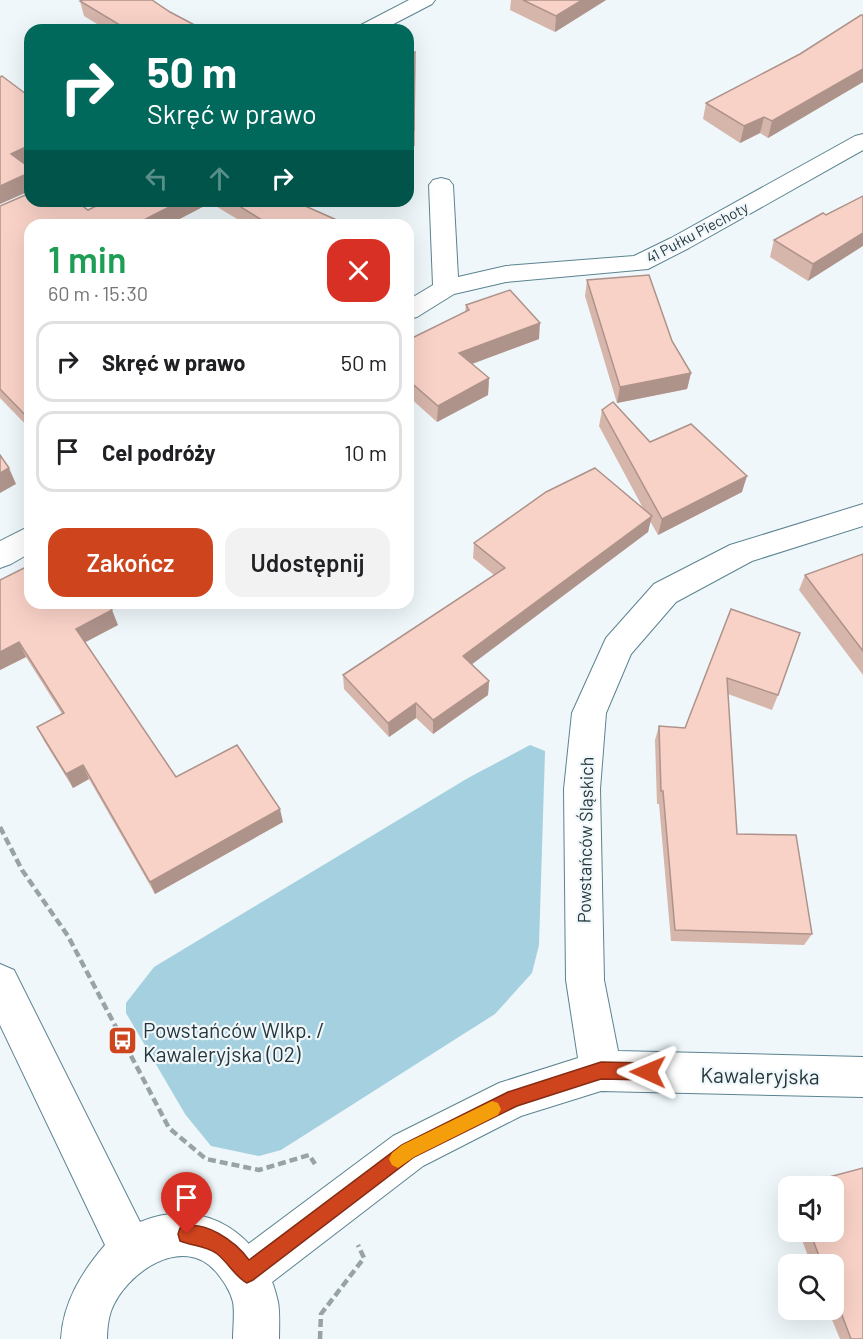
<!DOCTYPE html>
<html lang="pl">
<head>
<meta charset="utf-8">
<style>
	:root { --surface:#fff; --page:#f2f2f2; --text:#202124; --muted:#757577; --line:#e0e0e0; --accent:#cd441d }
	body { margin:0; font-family:Barlow,sans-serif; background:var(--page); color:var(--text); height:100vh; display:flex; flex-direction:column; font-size:22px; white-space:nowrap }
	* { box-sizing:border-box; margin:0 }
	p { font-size:20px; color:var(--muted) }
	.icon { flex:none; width:33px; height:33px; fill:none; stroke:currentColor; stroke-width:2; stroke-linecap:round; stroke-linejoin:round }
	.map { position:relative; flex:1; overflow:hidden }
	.drawer { position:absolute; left:24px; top:219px; width:390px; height:390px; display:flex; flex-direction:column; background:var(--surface); border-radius:18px; box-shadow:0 6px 24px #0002 }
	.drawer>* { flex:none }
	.guide { position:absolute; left:24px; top:24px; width:390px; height:183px; border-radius:18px; box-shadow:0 6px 24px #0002; background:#00695c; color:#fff; overflow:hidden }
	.buttons { position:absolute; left:778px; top:1176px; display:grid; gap:12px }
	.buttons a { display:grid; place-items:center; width:66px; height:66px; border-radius:12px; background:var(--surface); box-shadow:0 6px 24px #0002; font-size:30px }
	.pin { position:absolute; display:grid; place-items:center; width:51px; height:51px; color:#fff; margin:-62px -26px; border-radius:50% 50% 50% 0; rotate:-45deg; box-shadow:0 0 6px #0007 }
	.pin .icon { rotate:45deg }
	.me { position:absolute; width:66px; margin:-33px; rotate:271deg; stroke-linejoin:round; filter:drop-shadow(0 0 4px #0008) }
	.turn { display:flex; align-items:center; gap:21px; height:126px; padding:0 24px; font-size:27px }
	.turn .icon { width:78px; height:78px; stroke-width:2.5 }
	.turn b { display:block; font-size:42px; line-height:51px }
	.lanes { display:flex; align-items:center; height:57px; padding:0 24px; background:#0003; justify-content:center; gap:30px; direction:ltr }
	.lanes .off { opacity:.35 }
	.round { display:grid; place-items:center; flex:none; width:63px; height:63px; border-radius:18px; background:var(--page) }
	.summary { display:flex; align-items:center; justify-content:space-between; height:102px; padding:0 24px }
	h1 { font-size:36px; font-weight:600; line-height:45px; color:#1e9e55 }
	.primary-button { display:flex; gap:12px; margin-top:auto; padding:12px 24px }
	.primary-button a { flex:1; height:69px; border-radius:18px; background:var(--accent); color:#fff; font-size:24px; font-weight:600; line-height:69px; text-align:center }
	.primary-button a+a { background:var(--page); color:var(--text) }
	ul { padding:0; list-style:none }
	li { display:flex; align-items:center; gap:18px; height:81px; margin:0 12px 9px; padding:0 12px; border:3px solid var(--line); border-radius:18px }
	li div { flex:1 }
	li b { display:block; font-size:22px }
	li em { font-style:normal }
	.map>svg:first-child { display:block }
</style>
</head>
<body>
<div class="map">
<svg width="863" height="1339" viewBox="0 0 863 1339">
	<rect width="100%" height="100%" fill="#eff7fa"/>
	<!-- green -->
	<polygon fill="#a5d0e0" points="530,745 545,751 539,945 532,973 495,1014 281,1150 259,1156 211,1146 185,1114 126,1013 126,1003 154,967 468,778"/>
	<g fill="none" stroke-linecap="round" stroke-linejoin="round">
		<defs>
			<polygon id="lane" points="71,25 78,30 66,30 67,26"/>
			<g id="street">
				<polygon points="409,0 435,0 432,4 382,30 356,30 359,26"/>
				<polygon points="863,134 863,150 689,248 648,269 506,282 454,294 417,317 408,319 408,300 433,285 429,185 433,180 441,178 449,180 453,185 458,277 506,266 634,256 671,238 855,136"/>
				<polygon points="863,504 863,526 752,561 676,602 631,654 606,713 600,789 604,980 618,1051 863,1057 863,1097 601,1091 521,1116 423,1166 263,1289 247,1295 231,1289 225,1273 231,1257 393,1136 499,1083 578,1058 566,980 564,789 572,713 606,638 654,584 730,545"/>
				<polygon points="30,526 30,553 11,564 0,568 0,541"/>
			</g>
			<path id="secondary" d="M0,964L14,970L140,1222C206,1195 264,1236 278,1302C280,1313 279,1327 279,1339H233C233,1327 235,1313 233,1302C230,1290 224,1282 217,1273C184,1232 125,1273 111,1311C108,1320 107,1330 107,1339H61C63,1302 82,1272 105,1245L0,1025Z"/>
		</defs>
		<!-- lane casing -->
		<use href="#lane" stroke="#5b8391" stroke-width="2"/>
		<!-- street casing -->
		<use href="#street" stroke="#5b8391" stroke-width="2"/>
		<!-- secondary casing -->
		<use href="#secondary" stroke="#5b8391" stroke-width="2"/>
		<!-- path -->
		<g stroke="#97a3a7" stroke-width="4.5" stroke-dasharray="8 4" stroke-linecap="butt">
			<polyline points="0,827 22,870 68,936 169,1128 206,1159 259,1170 309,1155 315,1164"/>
			<polyline points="320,1339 321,1314 364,1258 358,1245"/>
		</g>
		<!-- lane -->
		<use href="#lane" fill="#fff" fill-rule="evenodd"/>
		<!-- street -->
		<use href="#street" fill="#fff" fill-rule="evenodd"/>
		<!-- secondary -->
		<use href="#secondary" fill="#fff" fill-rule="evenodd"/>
	</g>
	<!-- wall -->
	<g fill="#d6b5ab">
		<polygon points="511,0 606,0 555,32 510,10"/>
		<polygon points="80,1 170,12 204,30 107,30 84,16"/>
		<polygon points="863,15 863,82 768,138 760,133 740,143 703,119 706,103 800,54"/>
		<polygon points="408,56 415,68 415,146 408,146"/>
		<polygon points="0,77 30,97 30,163 26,165 30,168 30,191 0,204"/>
		<polygon points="863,196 808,281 770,257 774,240"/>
		<polygon points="106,201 294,201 348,225 247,225 214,205 214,201 168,225 30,225 30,429 0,398 0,206 88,210"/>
		<polygon points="587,280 672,341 691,373 687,389 617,403 585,296"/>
		<polygon points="466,305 539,339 472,364 489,378 488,395 437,422 408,396 408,340 465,312"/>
		<polygon points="602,410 650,442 742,492 658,535 650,521 648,532 471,664 489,681 488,695 433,734 416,718 389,737 344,689 343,675 494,575 473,558 474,543 644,510 599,426"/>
		<polygon points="863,554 863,675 799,590 805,575"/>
		<polygon points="0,580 30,603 118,625 85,642 176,777 283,822 155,894 89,779 73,788 44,741 37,727 62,714 26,657 0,670"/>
		<polygon points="731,609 778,695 772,710 728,694 737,834 812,934 804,945 671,941 659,804 657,804 655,740 659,726 685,728"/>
		<polygon points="789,1190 789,1206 784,1194"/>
		<polygon points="799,1232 834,1232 863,1339 840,1339 828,1310 834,1310 834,1264 811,1264"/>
	</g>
	<!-- shaded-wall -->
	<g fill="#ae938b">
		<polygon points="582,0 606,0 555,32 556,16"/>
		<polygon points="863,69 863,82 768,138 772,121"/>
		<polygon points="764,117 760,133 740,143 744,126"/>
		<polygon points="30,145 30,163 16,170 11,154"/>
		<polygon points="24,175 29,191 0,204 0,186"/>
		<polygon points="181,201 214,201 168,225 136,225 136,224"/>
		<polygon points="863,233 863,246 808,281 813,264"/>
		<polygon points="540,323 539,339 458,369 459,353"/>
		<polygon points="691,373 687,389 617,403 620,387"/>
		<polygon points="489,378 488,395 437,422 438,406"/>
		<polygon points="9,468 16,484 0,493 0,473"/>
		<polygon points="747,476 742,492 658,535 662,519"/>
		<polygon points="652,516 648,532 463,671 463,656"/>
		<polygon points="112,610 118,625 82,644 76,629"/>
		<polygon points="19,642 26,657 0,670 0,652"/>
		<polygon points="489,681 488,695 433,734 433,720"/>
		<polygon points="416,703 416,718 389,737 388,723"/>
		<polygon points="83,765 89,779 73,788 66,774"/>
		<polygon points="280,809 283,822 155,894 150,882"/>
	</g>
	<!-- building -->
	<g fill="#f9d2c7" stroke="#ae938b" stroke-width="1.5">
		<polygon points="82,0 152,0 170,12 204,30 128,30 80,1"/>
		<polygon points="523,0 582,0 556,16"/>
		<polygon points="861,15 863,15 863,69 772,121 764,117 744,126 706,103 800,54"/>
		<polygon points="415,52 414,130 408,130 408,56"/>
		<polygon points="2,76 30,97 30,145 11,154 30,168 30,183 27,183 27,176 24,175 0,186 0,77"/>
		<polygon points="30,193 30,201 76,201 88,210 106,201 181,201 136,224 137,225 30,225 30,420 0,389 0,206"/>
		<polygon points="863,196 863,233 813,264 774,240 823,213 826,215"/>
		<polygon points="231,201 294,201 348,225 270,225"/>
		<polygon points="649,275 672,341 691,373 620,387 587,280"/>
		<polygon points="510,290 540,323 459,353 489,378 438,406 408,380 408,340 469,310 466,305"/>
		<polygon points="613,402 650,442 691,424 747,476 662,519 602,410"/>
		<polygon points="0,455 9,468 0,473"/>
		<polygon points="595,468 652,516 463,656 489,681 433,720 416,703 388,723 343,675 505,568 474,543 546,492"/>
		<polygon points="863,554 863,651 805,575"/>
		<polygon points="30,565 30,603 107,603 112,610 76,629 176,777 237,745 280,809 150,882 83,765 66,774 37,727 64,713 19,642 0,652 0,580"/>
		<polygon points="731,609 800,633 778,695 727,678 737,834 796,835 812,934 675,930 663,791 661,791 659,726 685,728"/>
		<polygon points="863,1168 863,1339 851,1339 834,1294 834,1264 822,1264 810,1232 834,1232 834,1186 795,1186"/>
	</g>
	<!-- route -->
	<path fill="#cd441d" stroke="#852c13" stroke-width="1.5" d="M601,1062L648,1063L654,1066L657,1072L654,1078L648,1080L601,1079L517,1106L414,1157L253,1280L247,1283C235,1277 228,1262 216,1253C205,1246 193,1246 180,1241L178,1234L180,1228C204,1218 236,1242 249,1260L402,1145L508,1092Z"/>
	<!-- slow -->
	<polygon fill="#f59e0b" points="492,1101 498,1103 501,1109 498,1115 414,1157 398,1168 392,1165 389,1159 392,1153 402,1145"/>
	<!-- icons -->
	<defs>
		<symbol id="bus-square" viewBox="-11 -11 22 22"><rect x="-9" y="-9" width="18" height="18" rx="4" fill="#cd441d" stroke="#eff7fa"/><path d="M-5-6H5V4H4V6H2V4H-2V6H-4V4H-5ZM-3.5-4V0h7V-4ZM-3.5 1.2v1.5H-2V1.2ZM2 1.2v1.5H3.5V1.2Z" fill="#fff"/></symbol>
	</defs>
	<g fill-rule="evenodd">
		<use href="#bus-square" x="106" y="1024" width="33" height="33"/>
	</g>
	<g text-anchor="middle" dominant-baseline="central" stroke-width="4.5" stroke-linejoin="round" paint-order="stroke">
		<!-- far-street labels -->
		<g font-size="15" fill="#25363c" stroke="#eff7fa">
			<text transform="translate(697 232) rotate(-28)">41 Pułku Piechoty</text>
		</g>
		<!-- street labels -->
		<g font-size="18" fill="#25363c" stroke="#eff7fa">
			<text transform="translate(585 840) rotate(-89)">Powstańców Śląskich</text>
		</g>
		<!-- near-poi labels -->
		<g font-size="21" fill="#25363c" stroke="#eff7fa" text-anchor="start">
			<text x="143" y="1029">Powstańców Wlkp. /<tspan x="143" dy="24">Kawaleryjska (02)</tspan></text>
		</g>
		<!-- near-street labels -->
		<g font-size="21" fill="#25363c" stroke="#eff7fa">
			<text transform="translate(760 1075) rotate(1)">Kawaleryjska</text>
		</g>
	</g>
</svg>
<div class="buttons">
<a><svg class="icon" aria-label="sound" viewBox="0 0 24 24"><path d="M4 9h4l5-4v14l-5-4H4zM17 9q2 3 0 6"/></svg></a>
<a><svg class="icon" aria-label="search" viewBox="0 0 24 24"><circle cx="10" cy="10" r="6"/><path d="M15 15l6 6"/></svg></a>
</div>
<div class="pin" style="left:187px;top:1234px;background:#d93025"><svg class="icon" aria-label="arrive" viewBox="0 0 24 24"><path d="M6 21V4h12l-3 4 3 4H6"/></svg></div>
<svg class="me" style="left:648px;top:1072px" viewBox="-20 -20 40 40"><path d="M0-17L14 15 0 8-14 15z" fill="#cd441d" stroke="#fff" stroke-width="4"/></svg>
<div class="guide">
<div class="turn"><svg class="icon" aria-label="right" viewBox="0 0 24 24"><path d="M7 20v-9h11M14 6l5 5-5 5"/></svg><div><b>50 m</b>Skręć w prawo</div></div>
<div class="lanes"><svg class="icon off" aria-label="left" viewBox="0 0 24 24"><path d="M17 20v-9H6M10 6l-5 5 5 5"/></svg><svg class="icon off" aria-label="ahead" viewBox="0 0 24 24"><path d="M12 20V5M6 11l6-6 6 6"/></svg><svg class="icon" aria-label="right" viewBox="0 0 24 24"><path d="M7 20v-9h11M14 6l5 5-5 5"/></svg></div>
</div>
<section class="drawer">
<div class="summary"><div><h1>1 min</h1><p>60 m · 15:30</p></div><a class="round" style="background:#d93025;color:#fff"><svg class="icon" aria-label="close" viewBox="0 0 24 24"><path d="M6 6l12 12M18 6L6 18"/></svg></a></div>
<ul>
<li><svg class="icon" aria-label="right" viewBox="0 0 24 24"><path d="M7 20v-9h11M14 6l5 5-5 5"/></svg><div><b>Skręć w prawo</b></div><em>50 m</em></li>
<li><svg class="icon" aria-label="arrive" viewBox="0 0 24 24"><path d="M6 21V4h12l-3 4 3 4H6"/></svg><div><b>Cel podróży</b></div><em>10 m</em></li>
</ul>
<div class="primary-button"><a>Zakończ</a><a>Udostępnij</a></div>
</section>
</div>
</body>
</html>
